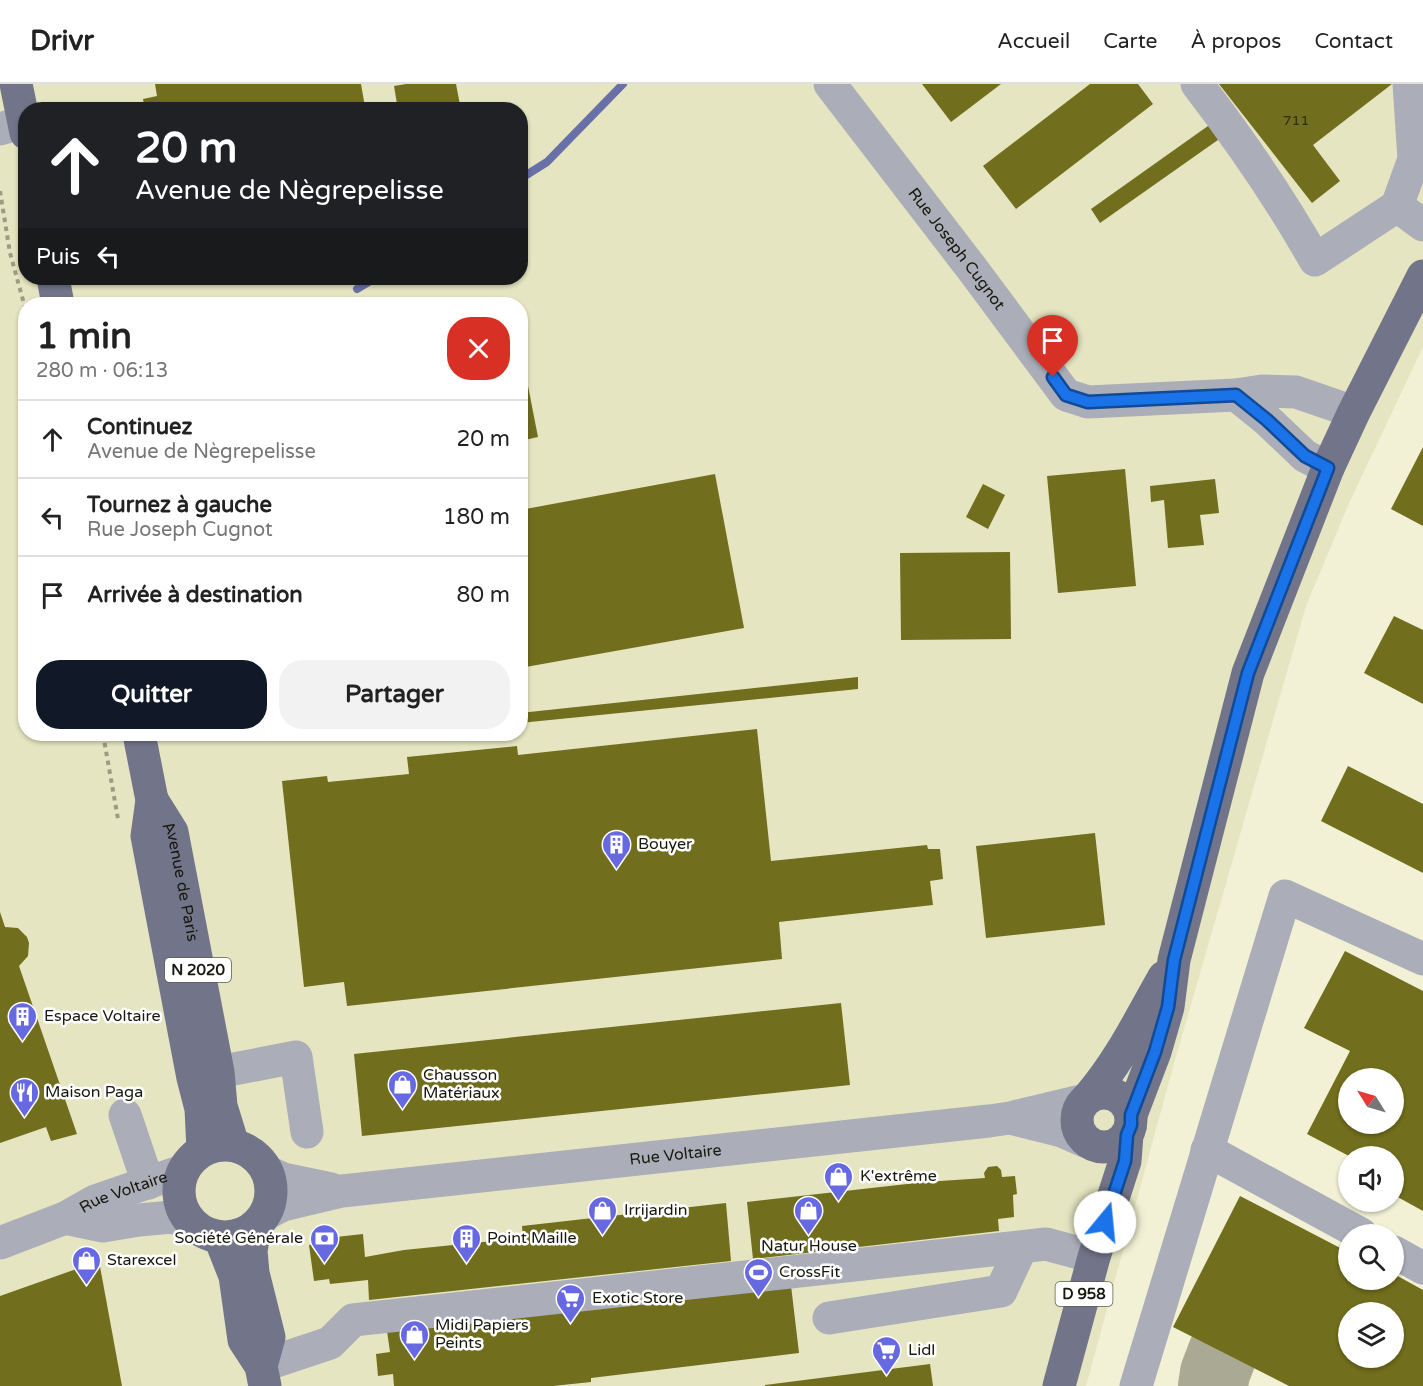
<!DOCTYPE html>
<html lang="fr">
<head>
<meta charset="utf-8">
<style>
	:root { --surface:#fff; --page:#f2f2f2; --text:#222; --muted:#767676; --line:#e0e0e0; --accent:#111827 }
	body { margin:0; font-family:"Varela Round",sans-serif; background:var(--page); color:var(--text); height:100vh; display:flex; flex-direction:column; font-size:22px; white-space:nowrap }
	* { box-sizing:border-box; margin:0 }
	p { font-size:20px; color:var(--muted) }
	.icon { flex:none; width:33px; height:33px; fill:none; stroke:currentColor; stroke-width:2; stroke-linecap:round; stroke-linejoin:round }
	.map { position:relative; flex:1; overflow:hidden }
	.drawer { position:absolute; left:18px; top:213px; width:510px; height:444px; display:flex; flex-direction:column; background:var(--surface); border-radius:24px; box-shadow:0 2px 4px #0004 }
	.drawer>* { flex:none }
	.top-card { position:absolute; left:18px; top:18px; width:510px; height:183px; border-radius:24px; box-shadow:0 2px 4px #0004; background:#202124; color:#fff; overflow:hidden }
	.needle { width:39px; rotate:307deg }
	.tools { position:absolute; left:1338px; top:984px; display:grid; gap:12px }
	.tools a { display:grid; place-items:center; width:66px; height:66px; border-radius:50%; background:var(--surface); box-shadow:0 2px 4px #0004; font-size:30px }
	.pin { position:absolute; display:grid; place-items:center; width:51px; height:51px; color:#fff; margin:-62px -26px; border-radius:50% 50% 50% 0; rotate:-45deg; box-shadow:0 0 6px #0007 }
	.pin .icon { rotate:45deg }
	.me { position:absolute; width:66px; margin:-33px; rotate:17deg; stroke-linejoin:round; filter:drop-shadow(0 0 4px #0008) }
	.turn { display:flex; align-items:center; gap:21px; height:126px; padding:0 18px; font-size:27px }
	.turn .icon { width:78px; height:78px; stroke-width:2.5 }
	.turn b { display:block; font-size:42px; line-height:51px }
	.then { display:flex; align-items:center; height:57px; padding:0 18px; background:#0003; gap:12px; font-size:22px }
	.round { display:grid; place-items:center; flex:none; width:63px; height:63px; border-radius:24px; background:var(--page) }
	.headline { display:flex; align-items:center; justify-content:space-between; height:102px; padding:0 18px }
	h1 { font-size:36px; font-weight:700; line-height:45px }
	.button { display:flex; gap:12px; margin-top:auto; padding:12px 18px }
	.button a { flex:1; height:69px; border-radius:24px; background:var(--accent); color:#fff; font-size:24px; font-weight:700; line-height:69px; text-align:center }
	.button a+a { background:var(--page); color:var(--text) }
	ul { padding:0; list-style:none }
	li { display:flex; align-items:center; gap:18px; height:78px; padding:0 18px; border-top:2px solid var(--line) }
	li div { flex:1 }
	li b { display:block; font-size:22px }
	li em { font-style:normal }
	header { display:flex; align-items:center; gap:36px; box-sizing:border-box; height:84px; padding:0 30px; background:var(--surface); border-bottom:2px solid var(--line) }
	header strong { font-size:28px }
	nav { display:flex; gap:33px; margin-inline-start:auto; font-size:21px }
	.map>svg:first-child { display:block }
</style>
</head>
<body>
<header>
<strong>Drivr</strong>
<nav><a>Accueil</a><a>Carte</a><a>À propos</a><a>Contact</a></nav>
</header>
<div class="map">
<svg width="1423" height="1302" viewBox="0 0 1423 1302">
	<rect width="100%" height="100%" fill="#f2f1d5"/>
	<!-- built -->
	<path fill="#e6e5c1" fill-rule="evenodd" d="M0,0H1423V263L1350,417L1306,522L1173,983L1086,1302H0ZM26,26H520V194H26ZM26,220H520V650H26Z"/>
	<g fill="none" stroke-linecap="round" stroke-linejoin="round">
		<!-- stream -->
		<g stroke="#6970a8" stroke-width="8">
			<polyline points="520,95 547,78 623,0"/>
			<polyline points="357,205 375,194"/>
		</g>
		<!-- taxiway -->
		<polyline stroke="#aaa993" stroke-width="70" points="1213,1302 1215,1289 1223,1268"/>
	</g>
	<!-- building -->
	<g fill="#716e1d" fill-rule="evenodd">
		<polygon points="155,0 361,0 365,23 378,21 379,26 145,26 143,15 157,12"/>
		<polygon points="406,0 456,0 461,26 398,26 394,2"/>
		<polygon points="922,0 1001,0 951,38"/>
		<polygon points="1090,0 1138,0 1153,20 1016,125 983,82"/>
		<polygon points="1219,0 1392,0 1313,61 1340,97 1312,119"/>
		<polygon points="1215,37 1225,51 1100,139 1091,125"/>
		<polygon points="528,302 538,353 520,357 520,303"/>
		<polygon points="1423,363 1423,442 1391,425"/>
		<polygon points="1125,385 1136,502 1058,509 1047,392"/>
		<polygon points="715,390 744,544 520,584 520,426"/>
		<polygon points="1215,395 1219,429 1200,431 1204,461 1168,464 1164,416 1151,418 1150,402"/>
		<polygon points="983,400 1005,411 988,445 966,433"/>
		<polygon points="1010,468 1011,555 901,556 900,469"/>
		<polygon points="1394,532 1423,546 1423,620 1364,589"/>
		<polygon points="858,593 858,605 520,639 520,629"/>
		<polygon points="757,645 771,777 927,761 928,765 940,765 943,795 930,797 933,821 779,838 782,875 347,922 344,898 304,903 282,697 327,692 328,698 409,690 407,673 517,662 518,671"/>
		<polygon points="1348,682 1423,720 1423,789 1321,737"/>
		<polygon points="1095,749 1105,841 986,854 976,762"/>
		<polygon points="0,828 5,843 18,844 27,853 29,859 28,872 19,882 77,1050 51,1057 46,1043 0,1059"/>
		<path d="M1345,867L1423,907V1127L1394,1111V1072H1349L1307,1050L1350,967L1304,944ZM1348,994H1394V1040H1348Z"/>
		<polygon points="841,919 850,1001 362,1052 354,970"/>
		<polygon points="997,1082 1001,1086 1002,1093 1015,1092 1017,1110 1013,1111 1014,1133 998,1135 999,1147 753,1175 747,1118 925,1098 985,1094 984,1089 988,1083"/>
		<path d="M1240,1112L1348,1168V1196H1394V1190L1423,1206V1302H1289L1173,1243ZM1348,1228H1394V1274H1348Z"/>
		<polygon points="726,1119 731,1177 369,1216 368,1196 330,1200 329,1195 314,1197 309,1161 328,1159 327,1154 363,1150 365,1173 404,1166 523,1154 522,1142"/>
		<polygon points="99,1177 122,1302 0,1302 0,1212"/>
		<polygon points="790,1193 799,1269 591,1294 591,1298 553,1302 394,1302 393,1290 378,1292 376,1270 390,1268 386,1240"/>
		<polygon points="930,1280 933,1302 765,1302 765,1301"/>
	</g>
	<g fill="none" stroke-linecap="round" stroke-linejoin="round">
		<!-- path -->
		<g stroke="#9b9b86" stroke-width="4" stroke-dasharray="4.5 4.5" stroke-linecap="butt">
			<polyline points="0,107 10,169 26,227"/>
			<polyline points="103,650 118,735"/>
		</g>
		<!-- minor -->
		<g stroke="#abadb8" stroke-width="33">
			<path id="s1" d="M830,0L973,186L1066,311L1088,318L1236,311L1262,307L1296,308L1354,328"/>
			<path d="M1197,0C1240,56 1280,114 1315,176L1397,122L1414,75L1409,0"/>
			<polyline points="0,45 23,38"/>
			<polyline points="1397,122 1423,141"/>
			<polyline points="1236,311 1267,336 1305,372 1328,384"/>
			<polyline points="218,988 296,973 307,1048"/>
			<polyline points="125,1031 148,1099"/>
			<polyline points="1014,1035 1062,1047 1085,1057"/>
			<polyline points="1207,1066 1361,1150"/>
			<polyline points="268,1088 283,1095 331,1105"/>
			<path id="s2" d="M267,1129L283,1121L342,1107L989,1037L1010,1034L1085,1016"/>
			<polyline points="65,1134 103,1142 139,1136 172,1133 190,1138"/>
			<path id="s3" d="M0,1159L65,1134L95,1117L182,1087"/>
			<polyline points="1394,1168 1423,1184"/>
			<polyline points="829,1234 1001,1207 1021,1164"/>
			<polyline points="261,1282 330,1259 353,1236 1046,1160 1094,1173"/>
			<polyline points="1136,1302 1285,812 1423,875"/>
		</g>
		<!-- major -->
		<g stroke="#727589" stroke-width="33">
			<polyline points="16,0 26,49"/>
			<polyline points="53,194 58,220"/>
			<polyline points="139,650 152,716 147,752 193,994 201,1025 203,1066"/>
			<path id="s4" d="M152,716L172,748L218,988L221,1022L233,1061"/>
			<circle cx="1104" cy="1036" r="27"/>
			<path d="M1088,1014C1120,977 1140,935 1164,893"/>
			<polyline points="1131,1031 1155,968 1168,923 1174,876 1248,589 1328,384 1354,328 1423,192"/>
			<circle cx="225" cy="1107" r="46"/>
			<polyline points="255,1143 251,1167 253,1189 269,1253 261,1282"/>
			<polyline points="220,1154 235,1192 244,1256 261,1282 265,1302"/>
			<polyline points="1059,1302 1094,1173 1125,1077 1127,1051"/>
		</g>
	</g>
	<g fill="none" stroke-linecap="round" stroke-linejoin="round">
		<defs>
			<polyline id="route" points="1053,293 1066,311 1088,318 1236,311 1267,336 1305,372 1328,384 1248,589 1174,876 1168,923 1155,968 1131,1031 1131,1041 1127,1051 1125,1077 1105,1138"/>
		</defs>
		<!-- route casing -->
		<use href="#route" stroke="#114b97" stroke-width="15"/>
		<!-- route -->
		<use href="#route" stroke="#1a73e8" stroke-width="10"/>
	</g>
	<!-- icons -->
	<defs>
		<symbol id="building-pin" viewBox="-11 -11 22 30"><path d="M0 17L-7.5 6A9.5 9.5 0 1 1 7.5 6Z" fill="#6669e2" stroke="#fff"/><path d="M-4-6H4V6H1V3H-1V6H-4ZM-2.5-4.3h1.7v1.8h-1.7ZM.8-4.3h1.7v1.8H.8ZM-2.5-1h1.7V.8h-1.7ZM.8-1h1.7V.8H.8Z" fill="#fff"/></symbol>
		<symbol id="shop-pin" viewBox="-11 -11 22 30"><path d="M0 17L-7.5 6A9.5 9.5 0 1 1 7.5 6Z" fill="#6669e2" stroke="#fff"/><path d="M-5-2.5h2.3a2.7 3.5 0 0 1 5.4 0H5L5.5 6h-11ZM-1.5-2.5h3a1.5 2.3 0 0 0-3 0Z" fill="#fff"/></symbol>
		<symbol id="restaurant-pin" viewBox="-11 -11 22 30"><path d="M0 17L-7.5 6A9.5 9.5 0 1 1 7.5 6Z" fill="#6669e2" stroke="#fff"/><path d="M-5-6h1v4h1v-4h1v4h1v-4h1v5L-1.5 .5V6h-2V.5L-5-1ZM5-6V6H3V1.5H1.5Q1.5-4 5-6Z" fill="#fff"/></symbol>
		<symbol id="bank-pin" viewBox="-11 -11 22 30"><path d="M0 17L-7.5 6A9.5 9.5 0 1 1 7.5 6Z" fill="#6669e2" stroke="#fff"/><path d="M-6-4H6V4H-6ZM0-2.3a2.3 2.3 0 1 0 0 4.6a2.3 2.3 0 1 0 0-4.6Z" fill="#fff"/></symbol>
		<symbol id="stadium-pin" viewBox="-11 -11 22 30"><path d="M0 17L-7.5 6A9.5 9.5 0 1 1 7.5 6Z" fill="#6669e2" stroke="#fff"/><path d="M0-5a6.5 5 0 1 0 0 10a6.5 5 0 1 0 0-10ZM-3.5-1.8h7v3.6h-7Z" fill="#fff"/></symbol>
		<symbol id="supermarket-pin" viewBox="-11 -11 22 30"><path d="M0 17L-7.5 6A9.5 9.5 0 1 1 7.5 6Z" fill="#6669e2" stroke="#fff"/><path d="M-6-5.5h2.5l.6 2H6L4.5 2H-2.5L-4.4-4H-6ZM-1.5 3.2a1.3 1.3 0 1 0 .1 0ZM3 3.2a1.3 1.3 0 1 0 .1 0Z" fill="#fff"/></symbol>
	</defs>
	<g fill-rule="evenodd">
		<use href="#building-pin" x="600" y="744" width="33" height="45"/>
		<use href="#building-pin" x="6" y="916" width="33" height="45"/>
		<use href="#shop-pin" x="386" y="984" width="33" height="45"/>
		<use href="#restaurant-pin" x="8" y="992" width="33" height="45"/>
		<use href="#shop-pin" x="822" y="1076" width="33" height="45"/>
		<use href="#shop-pin" x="586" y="1110" width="33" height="45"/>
		<use href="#shop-pin" x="792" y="1110" width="33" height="45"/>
		<use href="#bank-pin" x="308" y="1138" width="33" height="45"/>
		<use href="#building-pin" x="450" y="1138" width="33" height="45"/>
		<use href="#shop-pin" x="70" y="1160" width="33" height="45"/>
		<use href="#stadium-pin" x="742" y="1172" width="33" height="45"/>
		<use href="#supermarket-pin" x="554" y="1198" width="33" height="45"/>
		<use href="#shop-pin" x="398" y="1234" width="33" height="45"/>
		<use href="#supermarket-pin" x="870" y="1250" width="33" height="45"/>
	</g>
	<g text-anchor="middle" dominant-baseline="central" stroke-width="5" stroke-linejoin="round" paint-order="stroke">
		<!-- number labels -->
		<g font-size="14" fill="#2e2e12">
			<text x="1296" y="36">711</text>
		</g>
		<!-- shield labels -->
		<g fill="#fff" stroke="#5d5d56" stroke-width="1.5">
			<rect x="165" y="874" width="66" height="24" rx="4.5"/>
			<rect x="1055.5" y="1198" width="57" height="24" rx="4.5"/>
		</g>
		<g font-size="15" font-weight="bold" fill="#18180e">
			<text x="198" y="886">N 2020</text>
			<text x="1084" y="1210">D 958</text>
		</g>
		<!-- street labels -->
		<g font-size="16" fill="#18180e" stroke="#fff">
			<text stroke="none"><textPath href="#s1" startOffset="208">Rue Joseph Cugnot</textPath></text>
			<text stroke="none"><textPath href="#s4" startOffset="88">Avenue de Paris</textPath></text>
			<text stroke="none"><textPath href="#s2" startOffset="414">Rue Voltaire</textPath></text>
			<text stroke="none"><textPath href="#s3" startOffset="134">Rue Voltaire</textPath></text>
		</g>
		<!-- poi labels -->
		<g font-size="16" fill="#18180e" stroke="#fff" text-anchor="start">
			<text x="638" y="760">Bouyer</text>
			<text x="44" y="932">Espace Voltaire</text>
			<text x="423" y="991">Chausson<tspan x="423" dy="18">Matériaux</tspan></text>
			<text x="45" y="1008">Maison Paga</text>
			<text x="860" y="1092">K'extrême</text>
			<text x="624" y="1126">Irrijardin</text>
			<text x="303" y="1154" text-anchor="end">Société Générale</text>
			<text x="487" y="1154">Point Maille</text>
			<text x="809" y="1162" text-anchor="middle">Natur House</text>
			<text x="107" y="1176">Starexcel</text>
			<text x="779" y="1188">CrossFit</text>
			<text x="592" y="1214">Exotic Store</text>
			<text x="435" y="1241">Midi Papiers<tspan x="435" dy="18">Peints</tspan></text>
			<text x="908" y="1266">Lidl</text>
		</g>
	</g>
</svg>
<div class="tools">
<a><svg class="needle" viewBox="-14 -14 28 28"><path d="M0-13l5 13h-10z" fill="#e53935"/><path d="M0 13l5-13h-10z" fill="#767676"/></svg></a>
<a><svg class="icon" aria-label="sound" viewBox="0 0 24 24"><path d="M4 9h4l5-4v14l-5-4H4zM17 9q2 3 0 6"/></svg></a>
<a><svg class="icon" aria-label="search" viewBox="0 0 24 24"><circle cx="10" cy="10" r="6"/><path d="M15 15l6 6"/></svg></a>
<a><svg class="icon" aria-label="layers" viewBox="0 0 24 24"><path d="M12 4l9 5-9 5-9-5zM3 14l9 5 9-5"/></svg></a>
</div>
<div class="pin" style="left:1053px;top:293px;background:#d93025"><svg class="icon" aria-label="arrive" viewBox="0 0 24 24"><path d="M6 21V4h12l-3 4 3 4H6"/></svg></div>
<svg class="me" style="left:1105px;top:1138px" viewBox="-20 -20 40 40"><circle r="19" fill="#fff"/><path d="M0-13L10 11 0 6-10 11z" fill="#1a73e8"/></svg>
<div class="top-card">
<div class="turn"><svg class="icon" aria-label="ahead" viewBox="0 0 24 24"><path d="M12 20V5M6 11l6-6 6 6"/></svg><div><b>20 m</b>Avenue de Nègrepelisse</div></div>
<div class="then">Puis<svg class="icon" aria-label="left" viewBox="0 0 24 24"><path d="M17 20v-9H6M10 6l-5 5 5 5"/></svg></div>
</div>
<section class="drawer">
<div class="headline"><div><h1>1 min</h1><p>280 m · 06:13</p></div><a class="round" style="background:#d93025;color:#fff"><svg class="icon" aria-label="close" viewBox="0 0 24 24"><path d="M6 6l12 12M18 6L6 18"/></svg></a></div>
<ul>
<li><svg class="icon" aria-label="ahead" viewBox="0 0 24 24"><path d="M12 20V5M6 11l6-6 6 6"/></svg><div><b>Continuez</b><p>Avenue de Nègrepelisse</p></div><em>20 m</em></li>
<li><svg class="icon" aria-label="left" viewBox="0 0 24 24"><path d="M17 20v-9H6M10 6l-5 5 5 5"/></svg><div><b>Tournez à gauche</b><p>Rue Joseph Cugnot</p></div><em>180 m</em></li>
<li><svg class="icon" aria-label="arrive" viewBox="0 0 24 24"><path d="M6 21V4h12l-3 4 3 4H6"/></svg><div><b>Arrivée à destination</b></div><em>80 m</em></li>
</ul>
<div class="button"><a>Quitter</a><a>Partager</a></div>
</section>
</div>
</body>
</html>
